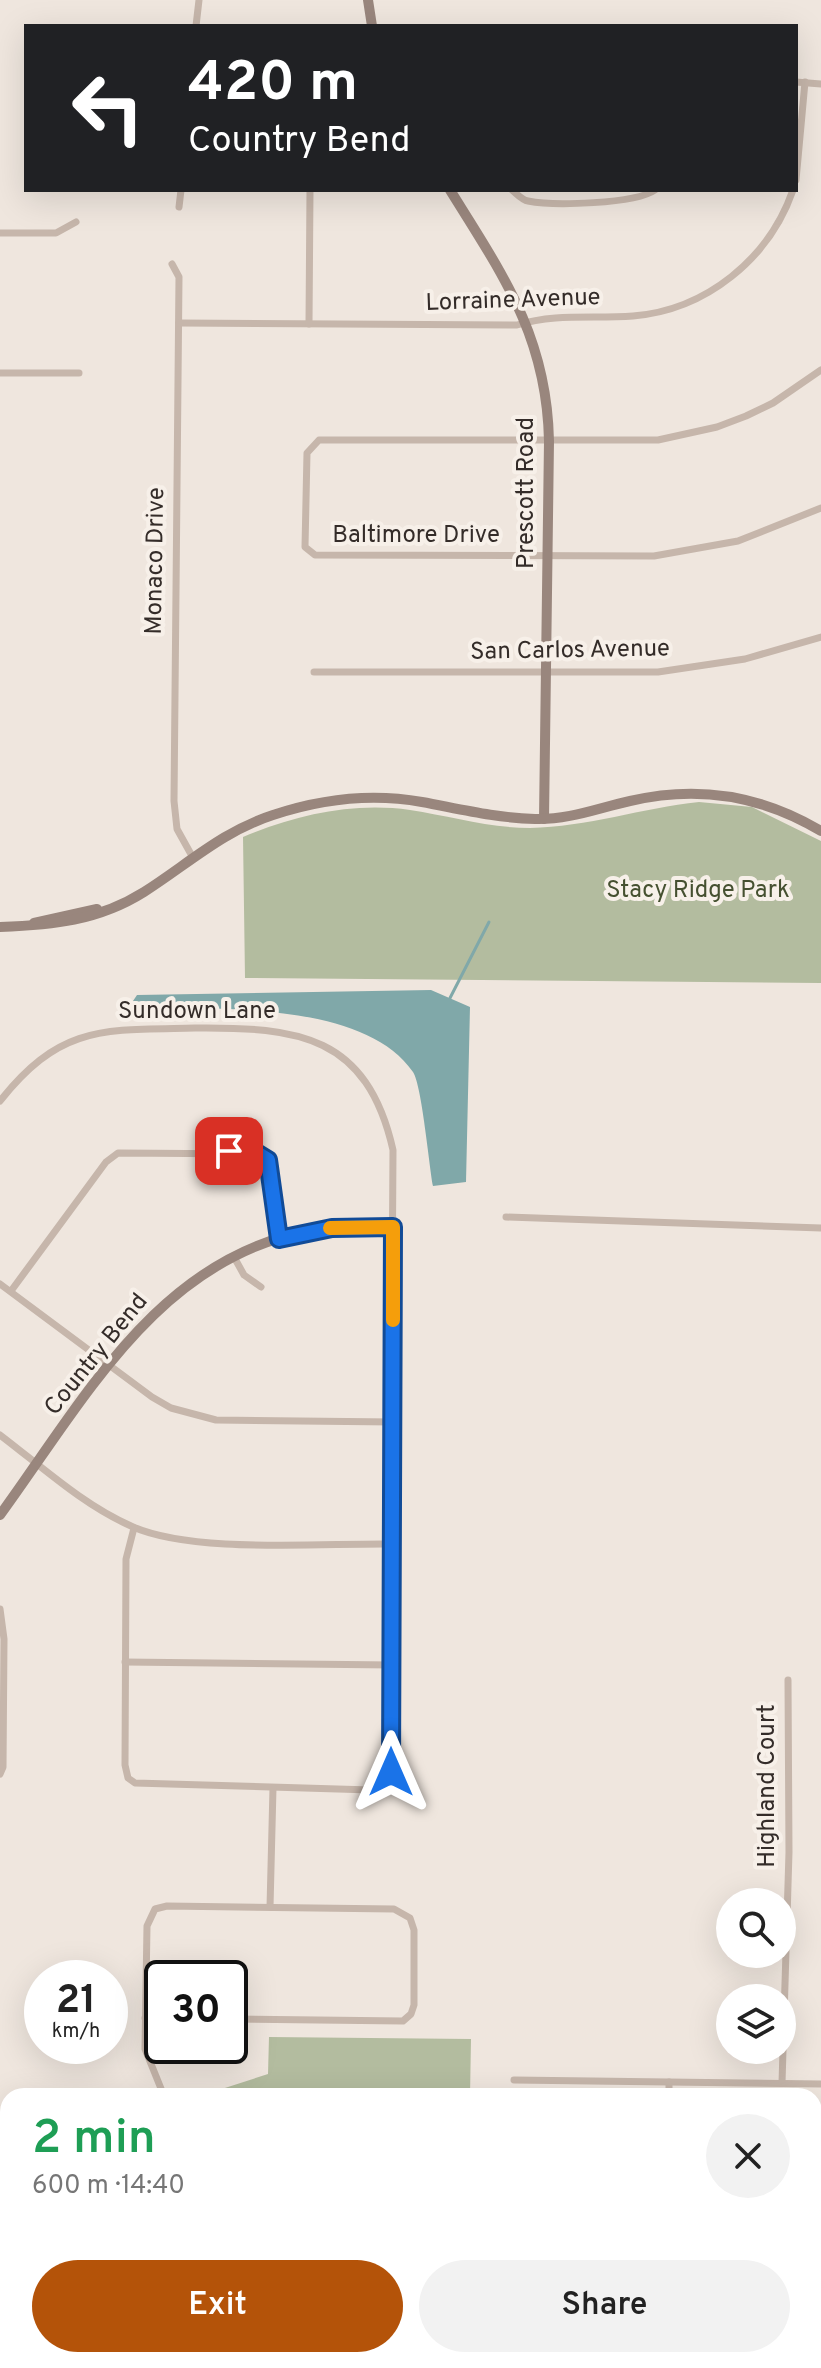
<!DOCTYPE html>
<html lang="en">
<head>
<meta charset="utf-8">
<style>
	:root { --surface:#fff; --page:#f2f2f2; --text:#222; --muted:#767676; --accent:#b45309 }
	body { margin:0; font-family:Overpass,sans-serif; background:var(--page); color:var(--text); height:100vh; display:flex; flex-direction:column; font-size:30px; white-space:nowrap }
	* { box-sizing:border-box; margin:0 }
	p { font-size:26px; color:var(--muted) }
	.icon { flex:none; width:44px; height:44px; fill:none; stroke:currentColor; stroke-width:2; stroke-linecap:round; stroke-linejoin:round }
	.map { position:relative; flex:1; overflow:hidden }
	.panel { position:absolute; left:0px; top:2088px; width:822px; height:280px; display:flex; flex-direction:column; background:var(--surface); border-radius:24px 24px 0 0; box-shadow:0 8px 32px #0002 }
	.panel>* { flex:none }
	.top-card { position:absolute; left:24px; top:24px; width:774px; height:168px; border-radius:0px; box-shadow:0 8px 32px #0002; background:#202124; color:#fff; overflow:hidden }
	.controls { position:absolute; left:716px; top:1888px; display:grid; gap:16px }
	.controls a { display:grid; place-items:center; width:80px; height:80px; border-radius:50%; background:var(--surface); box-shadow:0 8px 32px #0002; font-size:40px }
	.speed { position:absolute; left:24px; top:1960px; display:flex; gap:16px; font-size:40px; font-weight:700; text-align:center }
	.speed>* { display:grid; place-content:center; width:104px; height:104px; border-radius:50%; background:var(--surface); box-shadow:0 8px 32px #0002; line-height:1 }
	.speed small { font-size:20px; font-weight:400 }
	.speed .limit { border:4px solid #111; border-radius:12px; background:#fff; color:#111 }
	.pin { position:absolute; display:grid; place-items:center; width:68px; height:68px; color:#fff; margin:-34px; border-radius:16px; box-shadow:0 4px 12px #0006 }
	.me { position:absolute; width:88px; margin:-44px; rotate:0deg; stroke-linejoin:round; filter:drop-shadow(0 0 6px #0008) }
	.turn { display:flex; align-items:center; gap:28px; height:168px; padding:0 32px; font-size:36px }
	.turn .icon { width:104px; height:104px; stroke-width:2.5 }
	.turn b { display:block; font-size:56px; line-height:68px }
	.round { display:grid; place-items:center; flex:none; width:84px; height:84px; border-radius:42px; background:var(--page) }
	.overview { display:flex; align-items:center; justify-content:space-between; height:136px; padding:0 32px }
	h1 { font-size:48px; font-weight:600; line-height:60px; color:#1e9e55 }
	.primary-button { display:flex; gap:16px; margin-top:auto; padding:16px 32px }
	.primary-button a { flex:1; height:92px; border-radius:48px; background:var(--accent); color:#fff; font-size:32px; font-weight:600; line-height:92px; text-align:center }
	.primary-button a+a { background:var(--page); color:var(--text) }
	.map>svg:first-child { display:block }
</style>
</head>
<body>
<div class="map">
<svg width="821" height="2368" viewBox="0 0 821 2368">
	<rect width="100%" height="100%" fill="#efe6de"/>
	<!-- green -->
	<g fill="#b3bc9f">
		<path d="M699,802L752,807L821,841V983L245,978L243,837C296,815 352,802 410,810C450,816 489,828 530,828C587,827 642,808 699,802Z"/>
		<polygon points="269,2037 471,2039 470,2096 200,2096 268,2074"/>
	</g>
	<!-- water -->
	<path fill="#80a8a9" d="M431,990L470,1007L466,1182L433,1186C429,1165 422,1086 413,1072C363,999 209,1010 129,1007L137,995Z"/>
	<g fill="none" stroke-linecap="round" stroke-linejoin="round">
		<!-- stream -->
		<polyline stroke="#80a8a9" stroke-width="3" points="450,998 489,922"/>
		<!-- street -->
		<g stroke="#c6b6ab" stroke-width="7">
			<polyline points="196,26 199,0"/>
			<polyline points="796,82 821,84"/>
			<polyline points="796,180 805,82"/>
			<path d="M512,190C517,194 522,200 528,201C553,206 635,204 655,190"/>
			<polyline points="179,207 181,190"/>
			<polyline points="0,233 56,233 76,222"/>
			<polyline points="172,264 179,277 174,801 177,829 192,856"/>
			<path d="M179,323L517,325C556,313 593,319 633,316C706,310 769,259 793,190"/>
			<polyline points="309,324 310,190"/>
			<polyline points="821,370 773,403 746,416 717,427 658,440 319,440 307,453 305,547 315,555 654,556 738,541 821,508"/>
			<polyline points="0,373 79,373"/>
			<polyline points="314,672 658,672 745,659 821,637"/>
			<path d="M0,1101C61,1024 104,1030 195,1028C298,1027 367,1035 393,1150L389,1786L371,1790L135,1783L128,1778L125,1765L126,1559L134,1528"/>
			<polyline points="506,1217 821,1228"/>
			<polyline points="234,1257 244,1275 261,1287"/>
			<polyline points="0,1284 152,1397 171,1408 216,1420 393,1422"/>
			<polyline points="11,1291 106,1162 118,1153 260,1154 270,1165 271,1197 279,1239"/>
			<path d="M0,1435C41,1466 83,1505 131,1526C192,1554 321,1543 392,1544"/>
			<polyline points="0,1609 4,1639 3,1767 0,1774"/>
			<polyline points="125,1662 392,1665"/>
			<polyline points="270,1907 273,1788"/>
			<polyline points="145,2018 162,2018"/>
			<polyline points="514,2080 821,2084"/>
			<polyline points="782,2083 789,1852 788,1680"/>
			<polyline points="164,2096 145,2049 147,1926 155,1909 167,1906 394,1909 410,1918 414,1930 414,2005 411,2014 403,2021 230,2019"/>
			<polyline points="669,2096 669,2082"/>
			<polyline points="0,2251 8,2251"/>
			<polyline points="81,2366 369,2368"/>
			<polyline points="422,2368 422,2360"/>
			<polyline points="667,2368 667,2360"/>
		</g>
		<!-- secondary -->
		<g stroke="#99867d" stroke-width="10">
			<polyline points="368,0 372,26"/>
			<path d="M450,190C503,275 547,337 549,441L544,819"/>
			<polyline points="34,923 97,909"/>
			<path d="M0,927C52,925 98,921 144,892C188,864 223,831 273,815C321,799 372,793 422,802C460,809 496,818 535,819C569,820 598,808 630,801C698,785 761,795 821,831"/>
			<path d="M0,1515C84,1400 160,1255 314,1230C340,1226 367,1227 393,1227"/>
			<polyline points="0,2130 8,2131"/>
		</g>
	</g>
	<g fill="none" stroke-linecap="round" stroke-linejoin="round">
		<defs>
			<polyline id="route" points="229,1151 255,1152 268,1160 279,1239 332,1228 393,1227 391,1772"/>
		</defs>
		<!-- route casing -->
		<use href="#route" stroke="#114b97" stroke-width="20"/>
		<!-- route -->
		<use href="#route" stroke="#1a73e8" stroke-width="14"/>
		<!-- slow -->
		<polyline stroke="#f59e0b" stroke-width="14" points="330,1228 393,1227 393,1320"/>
	</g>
	<g text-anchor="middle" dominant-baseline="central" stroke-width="8" stroke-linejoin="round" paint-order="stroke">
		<!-- street labels -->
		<g font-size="24" fill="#342c29" stroke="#f7f0e9">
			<text transform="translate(513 301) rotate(-2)">Lorraine Avenue</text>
			<text transform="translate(527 493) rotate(-90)">Prescott Road</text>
			<text x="416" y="536">Baltimore Drive</text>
			<text transform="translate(156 561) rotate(-89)">Monaco Drive</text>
			<text transform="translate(570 651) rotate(-1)">San Carlos Avenue</text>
			<text x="197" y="1012">Sundown Lane</text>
			<text transform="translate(97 1355) rotate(-51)">Country Bend</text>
			<text transform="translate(768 1786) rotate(-90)">Highland Court</text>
		</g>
		<!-- park labels -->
		<g font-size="24" fill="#455030" stroke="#f7f0e9">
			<text x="698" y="891">Stacy Ridge Park</text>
		</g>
	</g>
</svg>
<div class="controls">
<a><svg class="icon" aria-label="search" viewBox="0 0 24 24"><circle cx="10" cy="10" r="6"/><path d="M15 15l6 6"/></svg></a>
<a><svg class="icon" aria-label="layers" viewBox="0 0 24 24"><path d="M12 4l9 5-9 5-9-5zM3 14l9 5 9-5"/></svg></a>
</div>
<div class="speed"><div>21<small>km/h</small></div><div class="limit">30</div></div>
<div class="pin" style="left:229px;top:1151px;background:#d93025"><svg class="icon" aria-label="arrive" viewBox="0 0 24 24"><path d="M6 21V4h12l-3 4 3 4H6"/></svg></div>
<svg class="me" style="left:391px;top:1772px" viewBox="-20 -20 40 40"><path d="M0-17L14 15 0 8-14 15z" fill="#1a73e8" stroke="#fff" stroke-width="4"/></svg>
<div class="top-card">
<div class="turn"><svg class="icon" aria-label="left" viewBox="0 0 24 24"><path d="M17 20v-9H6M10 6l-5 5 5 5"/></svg><div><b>420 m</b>Country Bend</div></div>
</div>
<section class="panel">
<div class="overview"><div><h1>2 min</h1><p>600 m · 14:40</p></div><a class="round"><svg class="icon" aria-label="close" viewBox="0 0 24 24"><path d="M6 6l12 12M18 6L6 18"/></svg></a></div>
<div class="primary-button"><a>Exit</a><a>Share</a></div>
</section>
</div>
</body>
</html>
